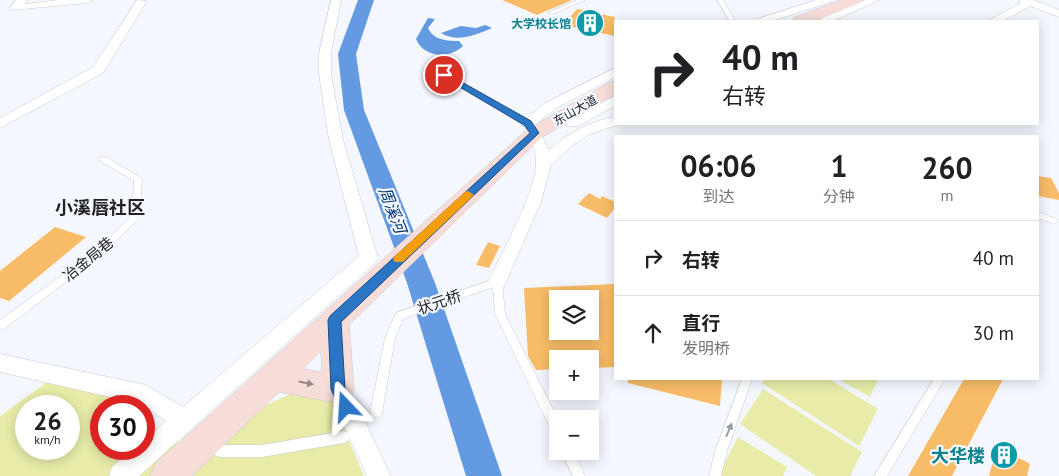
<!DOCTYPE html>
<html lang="zh">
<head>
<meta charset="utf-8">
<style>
	:root { --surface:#fff; --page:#f6f6f6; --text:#202124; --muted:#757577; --line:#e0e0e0 }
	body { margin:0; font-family:"PT Sans","Noto Sans SC",sans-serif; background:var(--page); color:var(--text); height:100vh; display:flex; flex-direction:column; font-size:19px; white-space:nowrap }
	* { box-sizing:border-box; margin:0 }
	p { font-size:16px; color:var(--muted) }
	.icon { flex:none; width:28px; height:28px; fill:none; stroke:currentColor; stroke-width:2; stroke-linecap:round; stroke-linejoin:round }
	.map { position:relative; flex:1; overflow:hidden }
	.side { position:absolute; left:614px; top:135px; width:425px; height:245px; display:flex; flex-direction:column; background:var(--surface); border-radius:0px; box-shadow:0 2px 12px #0003 }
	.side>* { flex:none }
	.top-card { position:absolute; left:614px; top:20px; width:425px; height:105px; border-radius:0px; box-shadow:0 2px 12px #0003; background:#fff; color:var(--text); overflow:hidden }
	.controls { position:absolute; left:549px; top:290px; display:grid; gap:10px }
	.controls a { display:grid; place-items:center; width:50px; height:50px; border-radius:0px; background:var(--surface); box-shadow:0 2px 12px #0003; font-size:25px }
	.speed { position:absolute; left:15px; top:395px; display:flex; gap:10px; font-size:25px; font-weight:700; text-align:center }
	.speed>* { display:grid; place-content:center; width:65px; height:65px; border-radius:50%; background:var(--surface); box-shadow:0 2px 12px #0003; line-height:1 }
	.speed small { font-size:12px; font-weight:400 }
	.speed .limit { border:8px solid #d22; background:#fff; color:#111 }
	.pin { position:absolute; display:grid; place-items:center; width:42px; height:42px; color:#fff; margin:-21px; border:2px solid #fff; border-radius:50%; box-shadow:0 1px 5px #0007 }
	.me { position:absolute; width:55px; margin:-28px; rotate:340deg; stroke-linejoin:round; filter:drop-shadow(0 0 4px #0008) }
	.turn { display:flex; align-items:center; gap:18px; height:105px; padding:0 25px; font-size:22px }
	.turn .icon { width:65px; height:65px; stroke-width:2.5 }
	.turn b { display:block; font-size:35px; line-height:42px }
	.eta { display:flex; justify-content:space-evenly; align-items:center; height:85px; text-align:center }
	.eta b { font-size:30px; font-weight:600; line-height:35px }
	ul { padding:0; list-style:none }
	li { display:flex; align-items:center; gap:15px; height:75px; padding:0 25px; border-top:1px solid var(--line) }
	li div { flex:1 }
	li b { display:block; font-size:19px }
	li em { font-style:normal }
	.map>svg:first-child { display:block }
</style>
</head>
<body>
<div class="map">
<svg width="1059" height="476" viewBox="0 0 1059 476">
	<rect width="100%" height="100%" fill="#f4f7fe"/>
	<!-- green -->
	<g fill="#e8eca8" fill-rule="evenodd">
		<path d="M68,367L125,406H101V449H144V419L205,461L264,406L301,389L330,396L364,476H0V416ZM26,406H69V449H26Z"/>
		<polygon points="765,379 829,379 878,409 859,446 762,383"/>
		<polygon points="838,379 878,379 870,397"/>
		<polygon points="763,389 862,452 850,476 816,476 740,424"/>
		<polygon points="738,437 787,467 783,476 718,476"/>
	</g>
	<!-- water -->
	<g fill="#649ae2">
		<path d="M428,18L435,19L428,28C433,40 447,41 459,41L463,46C449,59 424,58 416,39Z"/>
		<path d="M485,25L492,28C476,35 457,43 441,33L461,26L476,28Z"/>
	</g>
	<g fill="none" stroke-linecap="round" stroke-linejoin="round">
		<!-- river -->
		<polygon fill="#649ae2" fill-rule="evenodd" points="358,0 374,0 356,54 364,110 435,283 502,476 466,476 407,283 344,110 338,54"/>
	</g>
	<!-- building -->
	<g fill="#f8bc68" fill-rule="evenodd">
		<polygon points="502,0 572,0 537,15"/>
		<polygon points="577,9 615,17 615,36 563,25"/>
		<polygon points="1038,176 1051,178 1059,193 1059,200 1038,196"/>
		<polygon points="589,193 600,199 602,196 615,202 615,208 607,218 578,204"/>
		<polygon points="55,227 86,237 9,301 0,298 0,271"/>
		<polygon points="488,242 500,246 489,268 476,265"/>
		<path d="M615,284V367L590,368V359H558V369L536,370L528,356L524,288ZM558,299H590V331H558Z"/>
		<polygon points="628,379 722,379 720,406 628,383"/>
		<polygon points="964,379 1003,379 952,476 908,476"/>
		<polygon points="997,446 1030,464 1027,476 989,476"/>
	</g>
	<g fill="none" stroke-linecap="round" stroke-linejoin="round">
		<defs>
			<g id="lane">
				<polygon points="577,0 585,0 553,14 548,13"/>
				<polygon points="717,0 723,0 734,19 733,20 729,20"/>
				<polygon points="444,73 531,121 532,123 528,125 525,125 442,76 441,75"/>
				<polygon points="100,157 106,157 141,178 142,180 140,217 104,253 4,329 0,330 0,320 98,249 132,216 134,181 100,161 99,159"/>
				<polygon points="1038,212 1057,219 1058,221 1054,224 1038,218"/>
				<polygon points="497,278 500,279 502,282 505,314 558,419 558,437 554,436 495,314 493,287 403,319 395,338 382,413 380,417 376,418 372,417 370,413 385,338 396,313"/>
				<polygon points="742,379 752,379 727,451 721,476 709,476 715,451"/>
				<polygon points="934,379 945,379 887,476 874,476"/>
				<polygon points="344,431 348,433 350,437 348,441 344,443 262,457 219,457 215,455 213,451 215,447 219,445 262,445"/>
				<polygon points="561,451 573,451 585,476 573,476"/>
			</g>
			<g id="street">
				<polygon points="16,0 27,0 25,4 58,0 93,0 88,3 11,10 10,8"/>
				<polygon points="137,0 147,1 103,73 0,128 0,118 93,67"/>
				<polygon points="331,0 341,0 331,53 331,74 343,140 378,258 375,263 139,476 109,476 112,467 134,449 144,449 144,441 166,421 141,404 0,372 0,354 146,385 183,407 359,256 329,140 319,74 319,53"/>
				<polygon points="816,0 832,0 831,2 772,21 755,21 757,19"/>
				<polygon points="865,0 879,0 833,21 818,21 820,19"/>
				<polygon points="1019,0 1034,0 1059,10 1059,17 1030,6 1003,21 989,21 991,19 1021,3"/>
				<path d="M615,68V77L555,109L536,124L549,150C569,133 589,121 615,117V124H620L590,134L573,145L551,165L541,202L506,282L504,287L497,289L490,287L488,282C501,254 536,192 536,163C537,149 528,134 521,123L545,103Z"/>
				<polygon points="615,96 615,106 578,126 568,126 566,123 568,120"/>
				<polygon points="338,379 346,382 391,476 367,476 327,389 330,382"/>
			</g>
			<g id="secondary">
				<polygon points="841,0 863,0 860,3 814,21 792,21 794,18"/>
				<path d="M615,81V95L542,137L349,325L354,389L349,399L338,403L279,392L192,476H150L155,464L528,129L608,83ZM321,351L322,372L303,369Z"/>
			</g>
		</defs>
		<!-- lane casing -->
		<use href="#lane" stroke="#c7cad2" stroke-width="1"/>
		<!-- street casing -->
		<use href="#street" stroke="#c7cad2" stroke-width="1"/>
		<!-- secondary casing -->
		<use href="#secondary" stroke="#c7cad2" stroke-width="1"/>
		<!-- lane -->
		<use href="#lane" fill="#fff" fill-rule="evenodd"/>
		<!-- street -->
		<use href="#street" fill="#fff" fill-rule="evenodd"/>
		<!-- secondary -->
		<use href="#secondary" fill="#f6ddd9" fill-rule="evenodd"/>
	</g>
	<!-- one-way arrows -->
	<defs><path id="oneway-solid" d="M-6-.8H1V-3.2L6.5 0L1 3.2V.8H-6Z" transform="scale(1.25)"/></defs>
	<use fill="#968988" href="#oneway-solid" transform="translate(306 383) rotate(11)"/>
	<use fill="#9b9c9d" href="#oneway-solid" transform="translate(729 430) rotate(-68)"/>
	<!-- route -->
	<polygon fill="#2b75c5" stroke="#1c4c80" points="444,72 531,121 539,133 341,322 345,389 353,407 351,412 346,413 341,412 331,389 328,320 330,316 530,133 524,125 441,76 441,73"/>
	<!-- slow -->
	<polygon fill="#f59e0b" points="468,191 474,195 472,197 403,262 395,262 393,259 395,256 465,192"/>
	<!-- icons -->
	<defs>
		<symbol id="building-disc" viewBox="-11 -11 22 22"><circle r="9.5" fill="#0f9aa8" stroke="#f4f7fe"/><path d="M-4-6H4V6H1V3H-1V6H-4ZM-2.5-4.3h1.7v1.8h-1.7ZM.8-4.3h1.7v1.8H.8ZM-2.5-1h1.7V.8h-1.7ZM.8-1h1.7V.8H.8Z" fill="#fff"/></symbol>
	</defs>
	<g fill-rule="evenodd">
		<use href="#building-disc" x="574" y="7" width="32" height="32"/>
		<use href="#building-disc" x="988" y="439" width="32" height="32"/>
	</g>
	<g text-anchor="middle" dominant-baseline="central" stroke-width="4.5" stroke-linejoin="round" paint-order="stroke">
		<!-- far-culture labels -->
		<g font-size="12" font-weight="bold" fill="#0d838f" stroke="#f4f7fe" text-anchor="end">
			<text x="571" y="23">大学校长馆</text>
		</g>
		<!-- far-street labels -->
		<g font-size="12" fill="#212325" stroke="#f4f7fe">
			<text transform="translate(575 110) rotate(-30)">东山大道</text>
		</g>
		<!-- street labels -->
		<g font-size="15" fill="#212325" stroke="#f4f7fe">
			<text transform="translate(88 259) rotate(-39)">冶金局巷</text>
			<text transform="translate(439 302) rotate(-19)">状元桥</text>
		</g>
		<!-- water labels -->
		<g font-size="16" font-style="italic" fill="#003676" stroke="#f4f7fe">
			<text transform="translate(393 210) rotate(69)">周溪河</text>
		</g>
		<!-- quarter labels -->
		<g font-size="18" font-weight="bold" fill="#212325" stroke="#f4f7fe">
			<text x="100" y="207">小溪唇社区</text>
		</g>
		<!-- near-culture labels -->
		<g font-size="18" font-weight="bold" fill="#0d838f" stroke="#f4f7fe" text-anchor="end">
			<text x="985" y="455">大华楼</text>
		</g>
	</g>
</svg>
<div class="controls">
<a><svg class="icon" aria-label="layers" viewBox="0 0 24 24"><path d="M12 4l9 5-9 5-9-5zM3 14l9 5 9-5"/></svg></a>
<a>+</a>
<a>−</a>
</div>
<div class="speed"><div>26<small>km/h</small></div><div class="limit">30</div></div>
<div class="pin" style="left:444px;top:75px;background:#d93025"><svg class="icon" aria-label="arrive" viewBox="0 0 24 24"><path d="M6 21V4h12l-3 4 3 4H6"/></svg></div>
<svg class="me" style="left:346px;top:407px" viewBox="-20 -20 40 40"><path d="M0-17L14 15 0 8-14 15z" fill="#2b75c5" stroke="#fff" stroke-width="4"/></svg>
<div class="top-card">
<div class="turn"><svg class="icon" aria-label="right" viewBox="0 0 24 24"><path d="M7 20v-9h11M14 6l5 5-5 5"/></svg><div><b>40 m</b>右转</div></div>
</div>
<section class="side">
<div class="eta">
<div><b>06:06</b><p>到达</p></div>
<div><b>1</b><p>分钟</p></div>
<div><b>260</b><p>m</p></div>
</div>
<ul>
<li><svg class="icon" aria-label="right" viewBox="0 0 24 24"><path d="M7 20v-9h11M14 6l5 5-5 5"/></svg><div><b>右转</b></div><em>40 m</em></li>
<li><svg class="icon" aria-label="ahead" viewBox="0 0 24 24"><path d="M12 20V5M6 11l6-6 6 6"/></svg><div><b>直行</b><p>发明桥</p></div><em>30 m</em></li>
</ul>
</section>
</div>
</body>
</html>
